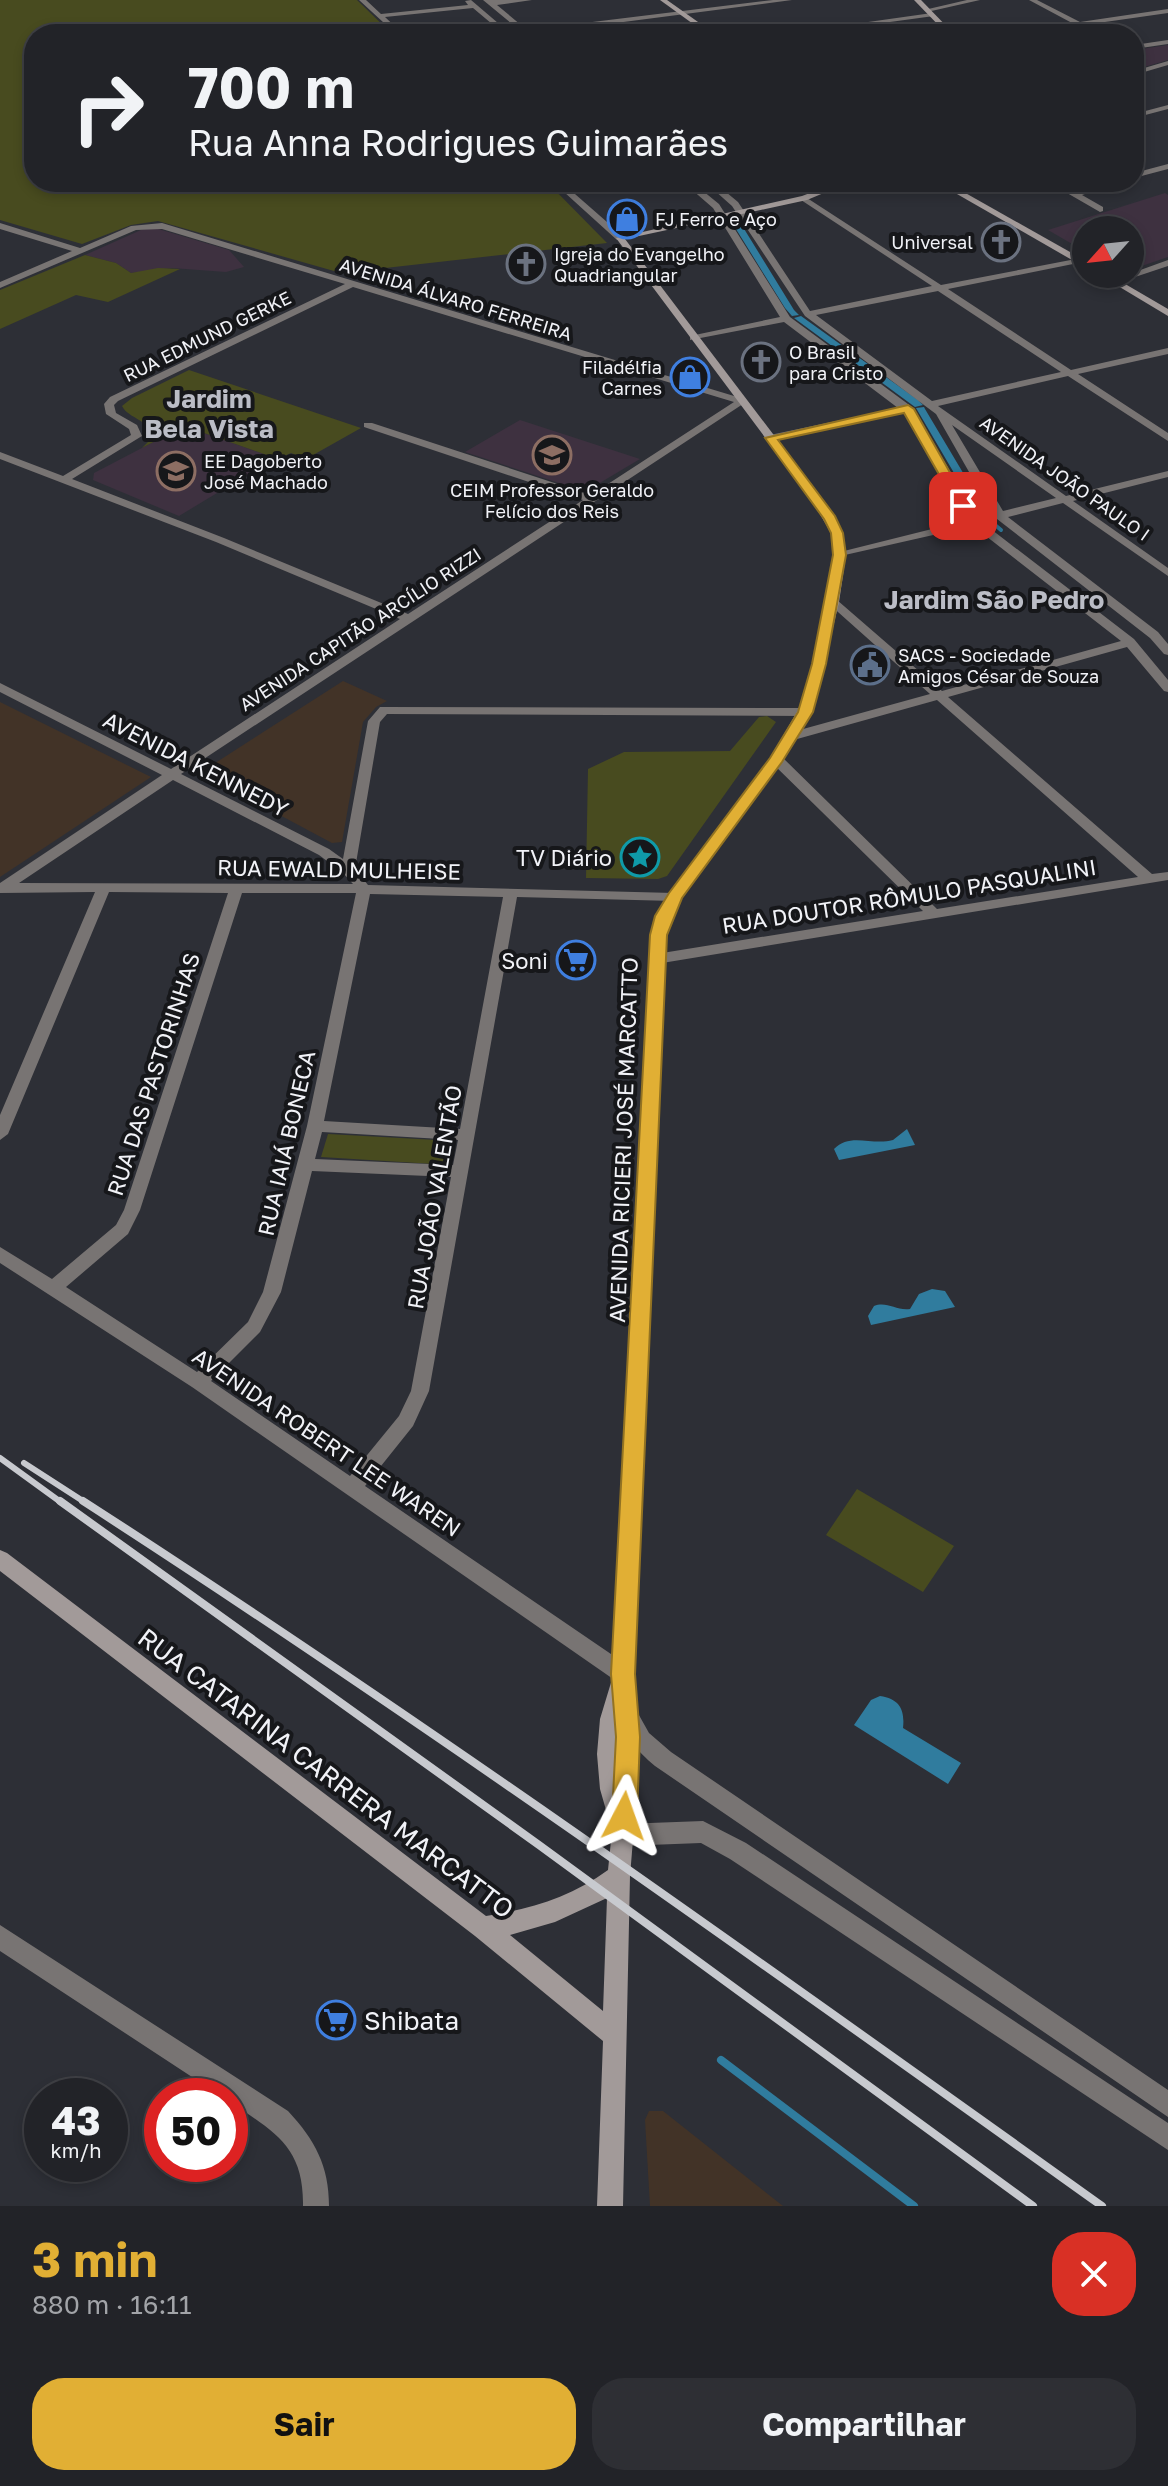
<!DOCTYPE html>
<html lang="pt">
<head>
<meta charset="utf-8">
<style>
	:root { --surface:#222328; --page:#2e2f34; --text:#f1f3f6; --muted:#a2a4a8; --line:#3f4045; --accent:#e1af34 }
	body { margin:0; font-family:"Golos Text",sans-serif; background:var(--page); color:var(--text); height:100vh; display:flex; flex-direction:column; font-size:30px; white-space:nowrap }
	* { box-sizing:border-box; margin:0 }
	p { font-size:26px; color:var(--muted) }
	.icon { flex:none; width:44px; height:44px; fill:none; stroke:currentColor; stroke-width:2; stroke-linecap:round; stroke-linejoin:round }
	.map { position:relative; height:2206px; overflow:hidden }
	.panel { display:flex; flex-direction:column; background:var(--surface); flex:1 }
	.panel>* { flex:none }
	.top-card { position:absolute; left:24px; top:24px; width:1120px; height:168px; border-radius:32px; box-shadow:0 4px 12px #0003,0 0 0 2px var(--line); background:#222328; color:var(--text); overflow:hidden }
	.needle { width:52px; rotate:243deg }
	.buttons { position:absolute; left:1072px; top:216px; display:grid; gap:16px }
	.buttons a { display:grid; place-items:center; width:72px; height:72px; border-radius:50%; background:var(--surface); box-shadow:0 4px 12px #0003,0 0 0 2px var(--line); font-size:40px }
	.speed { position:absolute; left:24px; top:2078px; display:flex; gap:16px; font-size:40px; font-weight:700; text-align:center }
	.speed>* { display:grid; place-content:center; width:104px; height:104px; border-radius:50%; background:var(--surface); box-shadow:0 4px 12px #0003,0 0 0 2px var(--line); line-height:1 }
	.speed small { font-size:20px; font-weight:400 }
	.speed .limit { border:12px solid #d22; background:#fff; color:#111 }
	.pin { position:absolute; display:grid; place-items:center; width:68px; height:68px; color:#fff; margin:-34px; border-radius:16px; box-shadow:0 4px 12px #0006 }
	.me { position:absolute; width:88px; margin:-44px; rotate:4deg; stroke-linejoin:round; filter:drop-shadow(0 0 6px #0008) }
	.turn { display:flex; align-items:center; gap:28px; height:168px; padding:0 32px; font-size:36px }
	.turn .icon { width:104px; height:104px; stroke-width:2.5 }
	.turn b { display:block; font-size:56px; line-height:68px }
	.round { display:grid; place-items:center; flex:none; width:84px; height:84px; border-radius:32px; background:var(--page) }
	.head { display:flex; align-items:center; justify-content:space-between; height:136px; padding:0 32px }
	h1 { font-size:48px; font-weight:700; line-height:60px; color:var(--accent) }
	.primary-button { display:flex; gap:16px; margin-top:auto; padding:16px 32px }
	.primary-button a { flex:1; height:92px; border-radius:32px; background:var(--accent); color:#111; font-size:32px; font-weight:700; line-height:92px; text-align:center }
	.primary-button a+a { background:var(--page); color:var(--text) }
	.map>svg:first-child { display:block }
</style>
</head>
<body>
<div class="map">
<svg width="1168" height="2206" viewBox="0 0 1168 2206">
	<rect width="100%" height="100%" fill="#2d2f36"/>
	<!-- industrial -->
	<g fill="#423327">
		<polygon points="343,681 387,701 376,707 363,722 342,842 332,843 205,775 209,767"/>
		<polygon points="0,702 151,777 0,877"/>
		<polygon points="649,2111 663,2111 783,2206 650,2206 645,2120"/>
	</g>
	<!-- education -->
	<g fill="#3e3140">
		<polygon points="1168,45 1168,60 1134,70 1134,50"/>
		<polygon points="1165,193 1168,195 1168,257 1130,270 1130,230 1086,230 1086,252 1048,230"/>
		<polygon points="155,228 229,250 244,267 226,272 172,268 131,273 116,263 85,255 141,230"/>
		<polygon points="520,420 640,459 598,484 585,487 568,486 465,452"/>
		<polygon points="184,426 275,458 179,516 93,480 94,473"/>
	</g>
	<!-- green -->
	<g fill="#484b1f">
		<polygon points="0,0 357,0 392,34 34,34 34,182 547,182 607,243 341,273 158,221 131,225 82,244 0,220"/>
		<polygon points="85,255 116,263 131,273 158,268 180,269 108,302 76,295 0,329 0,290"/>
		<path d="M189,370L361,428L306,459L291,453L278,459L184,426L142,448L150,440C153,419 129,420 122,406L132,398Z"/>
		<polygon points="767,716 776,722 667,876 658,879 586,878 588,769 624,752 730,751 759,717"/>
		<polygon points="328,1134 454,1141 450,1165 321,1157"/>
		<polygon points="857,1489 954,1546 923,1592 826,1535"/>
	</g>
	<!-- water -->
	<g fill="#307c9e">
		<polygon points="738,219 794,310 799,315 792,316 785,308 731,221"/>
		<polygon points="801,316 918,400 923,405 915,407 794,318"/>
		<polygon points="924,407 925,409 987,513 978,514 916,408"/>
		<path d="M907,1129L915,1145L839,1160L834,1149C850,1132 872,1146 893,1140Z"/>
		<path d="M932,1289L945,1291L955,1307L871,1325L868,1316L874,1306C887,1301 896,1311 910,1309L919,1294Z"/>
		<path d="M880,1696C900,1699 905,1710 903,1728L961,1763L948,1784L854,1725L871,1700Z"/>
	</g>
	<g fill="none" stroke-linecap="round" stroke-linejoin="round">
		<!-- stream-far1 -->
		<polyline stroke="#307c9e" stroke-width="4" points="995,525 1001,530"/>
		<!-- stream -->
		<polyline stroke="#307c9e" stroke-width="8" points="721,2060 914,2206"/>
		<!-- street -->
		<g fill="#787473" fill-rule="evenodd">
			<polygon points="359,0 366,0 381,14 468,5 465,1 471,0 511,34 504,34 473,8 385,17 403,34 396,34"/>
			<polygon points="483,0 532,0 497,5 527,30 773,0 792,0 531,34 523,33"/>
			<polygon points="967,0 980,0 927,12 924,10"/>
			<polygon points="1029,0 1037,0 1080,22 1168,9 1168,13 1084,25 1093,34 1086,34 1077,26 1006,34 1072,23"/>
			<polygon points="932,13 934,16 802,34 783,34"/>
			<polygon points="1168,40 1168,44 1134,49 1134,45"/>
			<polygon points="1168,61 1168,65 1134,75 1134,71"/>
			<polygon points="1168,105 1168,109 1134,118 1134,114"/>
			<polygon points="1168,164 1168,169 1134,178 1134,173"/>
			<polygon points="553,182 586,182 567,187 623,236 623,240 617,240"/>
			<path d="M683,182H692L719,204L790,317L912,407L978,518L993,514L936,414L805,316L732,206L705,182H714L738,202L810,311L932,286L801,200L804,196L941,285L1081,258V262L1078,263L948,289L1071,370L1168,348V354L1078,374L1168,433V441L1068,376L938,406L1066,496L1168,471V477L1073,501L1168,568V576L1063,503L1008,517L1158,632L1168,644V655L1164,654L1150,638L997,519L983,523L1134,639L1168,680V692L1164,691L1127,647L948,697L1152,874L1168,872V880L656,964L651,962L649,959L651,956L656,954L923,911L771,762V756H781L937,909L1138,877L937,700L790,741L784,737L785,734L930,694L829,604V600H837L942,691L1121,641L973,526L836,557V553L968,520L904,413L766,440V436L770,435L898,408L784,322L690,340V336L780,317L713,208ZM938,291L1061,372L932,401L816,315ZM952,425L1056,498L1003,511Z"/>
			<polygon points="1048,182 1058,182 1076,192 1107,182 1119,182 1082,195 1103,207 1103,211 1100,212"/>
			<path d="M0,223L80,248L131,226L162,223L744,399L746,402L181,774L329,849L343,859L368,721L380,707L805,708L811,712L805,716L387,714L380,722L355,869L368,885L674,893L681,897L674,901L517,897L429,1391L413,1426L365,1486L630,1667L633,1674L630,1681L623,1684L616,1681L192,1387L0,1263V1247L52,1279L116,1225L124,1210L228,893L109,892L8,1134L0,1140V1115L95,892L0,893V883L162,775L0,692V683L171,769L400,619L216,542L0,459V452L63,476L131,435L129,429L106,414L104,404L110,397L345,284L162,229L136,230L0,288V282L72,251L0,229ZM353,287L734,402L591,495L372,423H364V427L583,500L408,614L224,538L72,479L142,436L137,425L116,413L114,405L118,401ZM173,780L319,855L343,873L353,884L19,883ZM242,893H356L307,1126L263,1292L248,1322L197,1372L66,1287L128,1234L140,1210ZM370,894L503,897L460,1129L324,1121ZM322,1132L458,1140L453,1165L315,1159ZM312,1171L451,1177L411,1391L399,1416L350,1476L211,1381L260,1332L281,1292Z"/>
			<polygon points="1168,260 1168,266 1117,283 1110,281"/>
			<path d="M627,1705L635,1708L649,1733L671,1752L1168,2090V2117L655,1766C636,1750 627,1738 616,1715L619,1708Z"/>
			<polygon points="703,1821 746,1843 1168,2123 1168,2150 730,1859 701,1843 623,1846 615,1843 612,1835 615,1827 623,1824"/>
			<path d="M0,1925L288,2111C315,2140 329,2166 329,2206H303C304,2147 275,2132 230,2102V2096H221L0,1951Z"/>
		</g>
		<!-- secondary -->
		<g fill="#a29a99" fill-rule="evenodd">
			<polygon points="660,0 667,0 715,34 707,34"/>
			<polygon points="914,0 921,0 954,34 947,34"/>
			<path d="M839,182H850L807,200L625,239L820,496L843,533L846,555L839,602L816,700L783,759L681,898L665,935L633,1674L639,1767L630,1876L623,2206H597L603,2041L475,1936L0,1571V1550L7,1553L486,1916C531,1909 571,1897 608,1870L612,1831L600,1789L597,1754L600,1719L613,1676L651,935L667,897L770,758L804,700L827,602L834,555L831,533L811,499L616,238L802,196ZM607,1898L603,2011L510,1935L555,1922Z"/>
			<polygon points="936,182 946,182 1086,261 1086,268"/>
			<polygon points="1098,274 1108,274 1168,309 1168,316"/>
		</g>
		<!-- rail-far1 -->
		<g stroke="#c8cacf" stroke-width="6">
			<polyline points="0,1458 62,1503"/>
			<polyline points="24,1463 86,1503"/>
		</g>
		<!-- rail -->
		<g stroke="#c8cacf" stroke-width="8">
			<polyline points="60,1501 539,1845 1033,2206"/>
			<path d="M83,1501C430,1725 766,1966 1102,2206"/>
		</g>
	</g>
	<!-- route -->
	<polygon fill="#e1af34" stroke="#927222" stroke-width="2" points="908,405 914,409 969,506 967,508 957,506 904,413 778,440 835,516 843,533 846,555 826,664 813,712 782,762 682,898 667,935 635,1674 640,1737 637,1816 633,1824 624,1828 615,1824 612,1816 616,1737 611,1674 650,935 655,916 669,893 770,758 798,712 812,664 833,555 831,533 824,519 765,438"/>
	<!-- icons -->
	<defs>
		<symbol id="shop-ring" viewBox="-11 -11 22 22"><circle r="9.5" fill="#16171a" stroke="#3f7fe0" stroke-width="1.5"/><path d="M-5-2.5h2.3a2.7 3.5 0 0 1 5.4 0H5L5.5 6h-11ZM-1.5-2.5h3a1.5 2.3 0 0 0-3 0Z" fill="#3f7fe0"/></symbol>
		<symbol id="church-ring" viewBox="-11 -11 22 22"><circle r="9.5" fill="#16171a" stroke="#6b7280" stroke-width="1.5"/><path d="M-1.2-6h2.4v3.5h3.3v2.4h-3.3V6h-2.4V-.1h-3.3v-2.4h3.3Z" fill="#6b7280"/></symbol>
		<symbol id="school-ring" viewBox="-11 -11 22 22"><circle r="9.5" fill="#16171a" stroke="#8d6e63" stroke-width="1.5"/><path d="M0-5L7-2L0 1L-7-2ZM-4 1L0 2.5L4 1V4Q0 6-4 4Z" fill="#8d6e63"/></symbol>
		<symbol id="civic-ring" viewBox="-11 -11 22 22"><circle r="9.5" fill="#16171a" stroke="#5c6f8a" stroke-width="1.5"/><path d="M-.6-6.5H3V-4.5H.6V-3L4-1V1h2V6H-6V1h2V-1L-.6-3ZM-1.2 2.5V6h2.4V2.5Z" fill="#5c6f8a"/></symbol>
		<symbol id="sight-ring" viewBox="-11 -11 22 22"><circle r="9.5" fill="#16171a" stroke="#0f9aa8" stroke-width="1.5"/><path d="M0-6L1.8-2.2L6-1.7L2.9 1.2L3.7 5.4L0 3.3L-3.7 5.4L-2.9 1.2L-6-1.7L-1.8-2.2Z" fill="#0f9aa8"/></symbol>
		<symbol id="supermarket-ring" viewBox="-11 -11 22 22"><circle r="9.5" fill="#16171a" stroke="#3f7fe0" stroke-width="1.5"/><path d="M-6-5.5h2.5l.6 2H6L4.5 2H-2.5L-4.4-4H-6ZM-1.5 3.2a1.3 1.3 0 1 0 .1 0ZM3 3.2a1.3 1.3 0 1 0 .1 0Z" fill="#3f7fe0"/></symbol>
	</defs>
	<g fill-rule="evenodd">
		<use href="#shop-ring" x="605" y="197" width="44" height="44"/>
		<use href="#church-ring" x="979" y="220" width="44" height="44"/>
		<use href="#church-ring" x="504" y="242" width="44" height="44"/>
		<use href="#church-ring" x="739" y="340" width="44" height="44"/>
		<use href="#shop-ring" x="668" y="355" width="44" height="44"/>
		<use href="#school-ring" x="530" y="433" width="44" height="44"/>
		<use href="#school-ring" x="154" y="449" width="44" height="44"/>
		<use href="#civic-ring" x="848" y="643" width="44" height="44"/>
		<use href="#sight-ring" x="618" y="835" width="44" height="44"/>
		<use href="#supermarket-ring" x="554" y="938" width="44" height="44"/>
		<use href="#supermarket-ring" x="314" y="1998" width="44" height="44"/>
	</g>
	<g text-anchor="middle" dominant-baseline="central" stroke-width="8" stroke-linejoin="round" paint-order="stroke">
		<!-- far-poi labels -->
		<g font-size="18" fill="#f1f2f7" stroke="#16171a" text-anchor="start">
			<text x="655" y="219">FJ Ferro e Aço</text>
			<text x="973" y="242" text-anchor="end">Universal</text>
			<text x="554" y="254">Igreja do Evangelho<tspan x="554" dy="21">Quadriangular</tspan></text>
			<text x="789" y="352">O Brasil<tspan x="789" dy="21">para Cristo</tspan></text>
			<text x="662" y="367" text-anchor="end">Filadélfia<tspan x="662" dy="21">Carnes</tspan></text>
			<text x="204" y="461">EE Dagoberto<tspan x="204" dy="21">José Machado</tspan></text>
			<text x="552" y="490" text-anchor="middle">CEIM Professor Geraldo<tspan x="552" dy="21">Felício dos Reis</tspan></text>
			<text x="898" y="655">SACS - Sociedade<tspan x="898" dy="21">Amigos César de Souza</tspan></text>
		</g>
		<!-- far-street labels -->
		<g font-size="18" fill="#f1f2f7" stroke="#16171a">
			<text transform="translate(456 299) rotate(17)">AVENIDA ÁLVARO FERREIRA</text>
			<text transform="translate(207 336) rotate(-26)">RUA EDMUND GERKE</text>
			<text transform="translate(1065 478) rotate(35)">AVENIDA JOÃO PAULO I</text>
			<text transform="translate(360 629) rotate(-33)">AVENIDA CAPITÃO ARCÍLIO RIZZI</text>
		</g>
		<!-- street labels -->
		<g font-size="22" fill="#f1f2f7" stroke="#16171a">
			<text transform="translate(196 764) rotate(27)">AVENIDA KENNEDY</text>
			<text transform="translate(339 869) rotate(1)">RUA EWALD MULHEISE</text>
			<text transform="translate(909 896) rotate(-9)">RUA DOUTOR RÔMULO PASQUALINI</text>
			<text transform="translate(153 1074) rotate(-72)">RUA DAS PASTORINHAS</text>
			<text transform="translate(623 1140) rotate(-88)">AVENIDA RICIERI JOSÉ MARCATTO</text>
			<text transform="translate(286 1143) rotate(-77)">RUA IAIÁ BONECA</text>
			<text transform="translate(434 1197) rotate(-80)">RUA JOÃO VALENTÃO</text>
			<text transform="translate(327 1442) rotate(34)">AVENIDA ROBERT LEE WAREN</text>
		</g>
		<!-- poi labels -->
		<g font-size="22" fill="#f1f2f7" stroke="#16171a" text-anchor="end">
			<text x="612" y="857">TV Diário</text>
			<text x="548" y="960">Soni</text>
		</g>
		<!-- far-district labels -->
		<g font-size="26" font-weight="bold" fill="#bbbdc6" stroke="#16171a">
			<text x="209" y="398">Jardim<tspan x="209" dy="30">Bela Vista</tspan></text>
			<text x="994" y="599">Jardim São Pedro</text>
		</g>
		<!-- near-street labels -->
		<g font-size="26" fill="#f1f2f7" stroke="#16171a">
			<text transform="translate(326 1773) rotate(37)">RUA CATARINA CARRERA MARCATTO</text>
		</g>
		<!-- near-poi labels -->
		<g font-size="26" fill="#f1f2f7" stroke="#16171a" text-anchor="start">
			<text x="364" y="2020">Shibata</text>
		</g>
	</g>
</svg>
<div class="buttons">
<a><svg class="needle" viewBox="-14 -14 28 28"><path d="M0-13l5 13h-10z" fill="#e53935"/><path d="M0 13l5-13h-10z" fill="#a2a4a8"/></svg></a>
</div>
<div class="speed"><div>43<small>km/h</small></div><div class="limit">50</div></div>
<div class="pin" style="left:963px;top:506px;background:#d93025"><svg class="icon" aria-label="arrive" viewBox="0 0 24 24"><path d="M6 21V4h12l-3 4 3 4H6"/></svg></div>
<svg class="me" style="left:624px;top:1816px" viewBox="-20 -20 40 40"><path d="M0-17L14 15 0 8-14 15z" fill="#e1af34" stroke="#fff" stroke-width="4"/></svg>
<div class="top-card">
<div class="turn"><svg class="icon" aria-label="right" viewBox="0 0 24 24"><path d="M7 20v-9h11M14 6l5 5-5 5"/></svg><div><b>700 m</b>Rua Anna Rodrigues Guimarães</div></div>
</div>
</div>
<section class="panel">
<div class="head"><div><h1>3 min</h1><p>880 m · 16:11</p></div><a class="round" style="background:#d93025;color:#fff"><svg class="icon" aria-label="close" viewBox="0 0 24 24"><path d="M6 6l12 12M18 6L6 18"/></svg></a></div>
<div class="primary-button"><a>Sair</a><a>Compartilhar</a></div>
</section>
</body>
</html>
